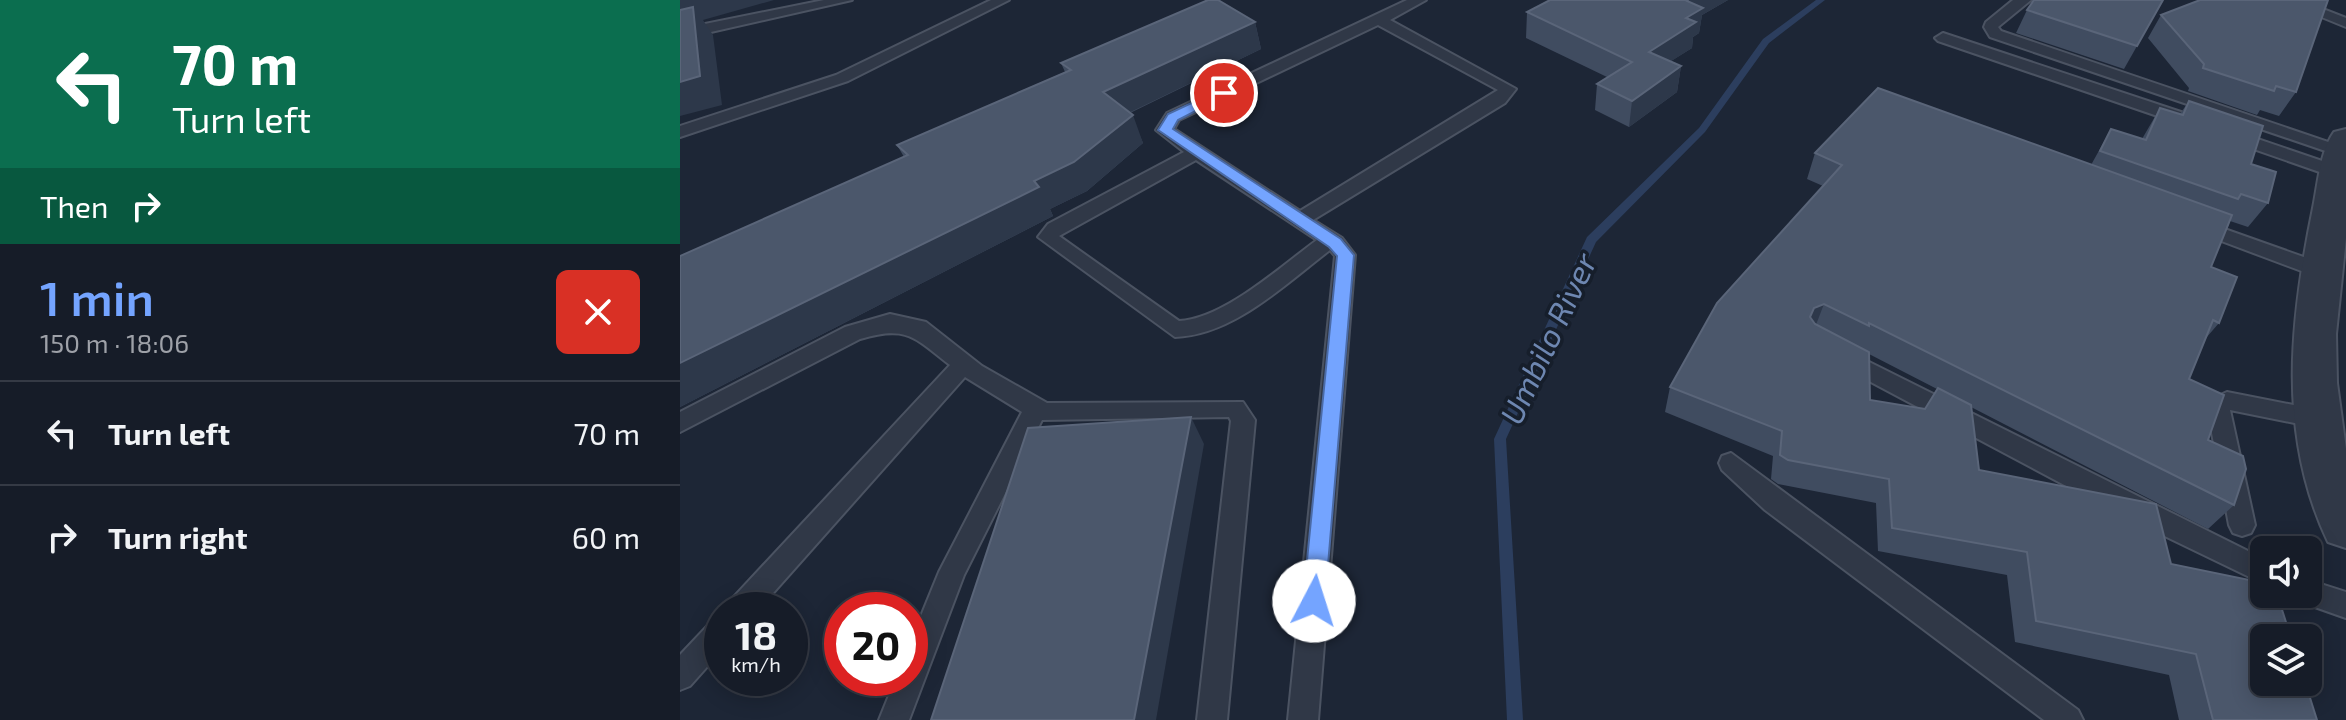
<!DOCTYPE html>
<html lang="en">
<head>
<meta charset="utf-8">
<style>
	:root { --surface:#161c28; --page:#1f2530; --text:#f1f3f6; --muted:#9ea1a8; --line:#353a45; --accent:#74a4ff }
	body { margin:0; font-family:"Exo 2",sans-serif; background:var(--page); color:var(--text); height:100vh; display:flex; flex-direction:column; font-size:30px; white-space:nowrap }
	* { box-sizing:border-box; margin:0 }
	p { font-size:26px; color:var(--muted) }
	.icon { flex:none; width:44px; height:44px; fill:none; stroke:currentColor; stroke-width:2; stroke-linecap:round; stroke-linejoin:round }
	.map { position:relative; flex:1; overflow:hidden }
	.panel { display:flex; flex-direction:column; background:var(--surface); width:680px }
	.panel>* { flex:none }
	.guide { background:#0b6e4f; color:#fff; overflow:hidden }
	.buttons { position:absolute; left:1570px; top:536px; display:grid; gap:16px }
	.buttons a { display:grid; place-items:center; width:72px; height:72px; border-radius:12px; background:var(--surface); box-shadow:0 4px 20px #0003,0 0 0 2px var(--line); font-size:40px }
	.speed { position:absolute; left:24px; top:592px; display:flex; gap:16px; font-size:40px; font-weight:700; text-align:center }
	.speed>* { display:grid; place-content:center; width:104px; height:104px; border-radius:50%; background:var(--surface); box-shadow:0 4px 20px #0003,0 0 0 2px var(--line); line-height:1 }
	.speed small { font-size:20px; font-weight:400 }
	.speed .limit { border:12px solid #d22; background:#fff; color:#111 }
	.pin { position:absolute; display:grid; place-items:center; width:68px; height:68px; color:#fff; margin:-34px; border:4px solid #fff; border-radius:50%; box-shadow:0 2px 8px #0007 }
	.me { position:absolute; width:88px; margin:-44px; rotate:5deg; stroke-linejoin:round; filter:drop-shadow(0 0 6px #0008) }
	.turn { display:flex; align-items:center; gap:28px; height:168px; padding:0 40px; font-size:36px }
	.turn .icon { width:104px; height:104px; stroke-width:2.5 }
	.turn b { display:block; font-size:56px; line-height:68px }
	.then { display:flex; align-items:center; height:76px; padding:0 40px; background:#0003; gap:16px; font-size:30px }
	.round { display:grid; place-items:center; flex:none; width:84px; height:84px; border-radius:12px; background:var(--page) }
	.headline { display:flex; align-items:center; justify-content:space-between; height:136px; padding:0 40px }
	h1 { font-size:48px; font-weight:600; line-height:60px; color:var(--accent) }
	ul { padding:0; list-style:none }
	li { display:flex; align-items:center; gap:24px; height:104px; padding:0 40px; border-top:2px solid var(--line) }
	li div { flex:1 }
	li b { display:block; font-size:30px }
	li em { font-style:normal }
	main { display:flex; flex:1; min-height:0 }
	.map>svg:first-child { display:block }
</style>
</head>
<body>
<main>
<section class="panel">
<div class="guide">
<div class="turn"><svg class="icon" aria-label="left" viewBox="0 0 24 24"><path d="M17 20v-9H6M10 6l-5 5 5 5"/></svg><div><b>70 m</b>Turn left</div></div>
<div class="then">Then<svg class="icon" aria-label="right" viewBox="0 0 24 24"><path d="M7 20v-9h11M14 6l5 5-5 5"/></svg></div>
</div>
<div class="headline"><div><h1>1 min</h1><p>150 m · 18:06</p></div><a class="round" style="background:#d93025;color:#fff"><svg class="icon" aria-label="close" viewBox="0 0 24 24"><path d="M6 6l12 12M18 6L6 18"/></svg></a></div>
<ul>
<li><svg class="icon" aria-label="left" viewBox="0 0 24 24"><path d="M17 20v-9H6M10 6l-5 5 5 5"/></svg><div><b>Turn left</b></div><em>70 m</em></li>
<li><svg class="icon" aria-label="right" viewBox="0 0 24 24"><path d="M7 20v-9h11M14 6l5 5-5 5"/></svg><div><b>Turn right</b></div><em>60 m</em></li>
</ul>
</section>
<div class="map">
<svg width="1666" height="720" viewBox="0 0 1666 720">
	<rect width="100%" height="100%" fill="#1d2636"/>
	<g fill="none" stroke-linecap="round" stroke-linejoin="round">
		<!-- stream -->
		<polygon fill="#2c3e5e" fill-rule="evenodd" points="1136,0 1145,0 1089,43 1025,132 916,242 826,439 843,720 827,720 814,439 907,237 1019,128 1083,39"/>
		<defs>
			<g id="service">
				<polygon points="144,0 172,0 0,39 0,29"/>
				<polygon points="311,0 329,0 168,81 0,137 0,126 156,75"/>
				<path d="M727,0H746L710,20L836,89L825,103L633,220L662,238L675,255L638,720H608L655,256L650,250C605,284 554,335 495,337L358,237L368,224L504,152L476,130L487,113ZM698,25L818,90L620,211L494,129L499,120ZM516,160L637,240C601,266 544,319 499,321L379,236Z"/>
				<polygon points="1333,0 1351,0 1318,27 1321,31 1666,148 1666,158 1310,37 1304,27 1306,22"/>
				<polygon points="1600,0 1620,0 1666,18 1666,27"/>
				<polygon points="1263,33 1513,116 1515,120 1507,125 1501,124 1258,41 1255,38"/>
				<polygon points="1551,130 1666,169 1666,177 1654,177 1545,139 1542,135"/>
				<polygon points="1519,220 1649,266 1652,271 1649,276 1635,276 1512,230 1509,226 1512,222"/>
				<path d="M210,314L246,322L302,366L367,403L563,402L575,420L547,720H517L551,421L549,417L362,420L284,575L229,720H199L216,678H230V643L259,572L342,412L285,377L78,610H46L50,601L270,365C234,337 227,325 180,339L0,432V412L165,327Z"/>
				<polygon points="1165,350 1584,559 1584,584 1437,513 1157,364 1154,358 1157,352"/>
				<polygon points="1547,392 1634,409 1642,411 1646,418 1642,425 1634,427 1550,410 1575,525 1571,533 1562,536 1553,533 1549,525 1527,406 1530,400"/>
				<polygon points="1051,453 1398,710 1403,720 1364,720 1085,510 1042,470 1039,463 1042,456"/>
				<polygon points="1628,580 1666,592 1666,618 1618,601 1615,594 1628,594"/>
				<polygon points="42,617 42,650 10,686 0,690 0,655 32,621"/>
			</g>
			<path id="minor" d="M1666,129V238L1656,334L1657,383L1666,449V548L1648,542C1597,435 1610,320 1633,208C1638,184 1640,151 1654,132Z"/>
		</defs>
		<!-- service casing -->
		<use href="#service" stroke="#4b5362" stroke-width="4"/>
		<!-- minor casing -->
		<use href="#minor" stroke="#4b5362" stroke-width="4"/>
		<!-- service -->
		<use href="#service" fill="#303847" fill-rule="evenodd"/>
		<!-- minor -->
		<use href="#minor" fill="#303847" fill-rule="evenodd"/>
	</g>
	<!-- wall -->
	<g fill="#404c60" fill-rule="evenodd">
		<polygon points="870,0 1048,0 1022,15 1019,33 1013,37 1012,48 991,61 1001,66 997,92 949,127 915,110 917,84 927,77 846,38 847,12"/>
		<polygon points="1483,0 1444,69 1336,33 1347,10"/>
		<polygon points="1481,15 1616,92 1599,116 1580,110 1577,115 1508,91 1509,88 1468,38"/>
		<polygon points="575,22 581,49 450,113 463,143 407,191 370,209 373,216 0,407 0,256 224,157 217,145 385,72 381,63"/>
		<path d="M1509,101L1571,164L1588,203L1568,227L1550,221L1531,267L1539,323L1526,338L1509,379L1528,440L1554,505L1528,529L1291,407L1299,470L1491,564L1637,720H1499L1489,675L1335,642L1327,575L1198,551L1196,503L1098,484L1091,479L1093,456L985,412L990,387L1143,186L1127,179L1135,153L1411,165L1431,129L1462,139L1480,108L1500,114ZM1189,354L1257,389L1245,409L1190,400Z"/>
	</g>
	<!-- shaded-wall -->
	<g fill="#2d384a">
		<polygon points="0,0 94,0 23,20 33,35 42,105 0,116"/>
		<polygon points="1008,0 1048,0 1022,15 1019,33 1013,37 1012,48 966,77 969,52"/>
		<polygon points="575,22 581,49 434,120 423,92"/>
		<polygon points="1001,66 997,92 949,127 952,101"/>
		<polygon points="453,115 463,143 407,191 370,209 373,216 0,407 0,363"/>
		<polygon points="1144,304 1134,330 1124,334 1134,308"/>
		<polygon points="511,417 524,444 476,720 454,720"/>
	</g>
	<!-- building -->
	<g fill="#4b576b" stroke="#5a6579" stroke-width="2">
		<polygon points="528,0 538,0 575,22 423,92 453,115 394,162 354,181 359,187 0,363 0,256 228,155 217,145 391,70 381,63"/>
		<polygon points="870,0 1008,0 1007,1 1023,8 1006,18 1016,22 969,52 1001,66 952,101 917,84 952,62 847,12"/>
		<polygon points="1354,0 1483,0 1457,46 1347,10"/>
		<polygon points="1520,0 1648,0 1616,92 1596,86 1594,91 1523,68 1524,64 1481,15"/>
		<polygon points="13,7 20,76 0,82 0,10"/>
		<polygon points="1198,88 1552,215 1531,267 1557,277 1539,323 1533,320 1509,379 1544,395 1528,440 1563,456 1566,469 1554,505 1189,323 1189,326 1144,304 1134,308 1130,317 1135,324 1189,352 1190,400 1245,409 1258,388 1291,405 1299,470 1476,504 1491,564 1584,583 1584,594 1597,594 1611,638 1584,638 1584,682 1625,682 1637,720 1533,720 1516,654 1356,621 1347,552 1212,528 1209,479 1108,460 1100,455 1102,431 990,387 1037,303 1162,165 1135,153"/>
		<polygon points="1509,101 1583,126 1571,164 1596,172 1588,203 1561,194 1558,199 1420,151 1431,129 1466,140 1480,108 1503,115"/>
		<polygon points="511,417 454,720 251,720 348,428"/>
	</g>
	<!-- route -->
	<polygon fill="#74a4ff" stroke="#4b6ba6" stroke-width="2" points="539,90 551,93 498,120 493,129 661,239 674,255 645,601 642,609 634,612 626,609 623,601 657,256 649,247 478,130 488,114"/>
	<g text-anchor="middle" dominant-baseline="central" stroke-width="7" stroke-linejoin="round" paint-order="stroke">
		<!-- water labels -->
		<g font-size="32" font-style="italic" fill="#6e87b1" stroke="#161e2b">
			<text transform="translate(867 338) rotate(-65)">Umbilo River</text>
		</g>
	</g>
</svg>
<div class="buttons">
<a><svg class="icon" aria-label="sound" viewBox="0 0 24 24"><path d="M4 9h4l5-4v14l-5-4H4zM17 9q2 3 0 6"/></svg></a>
<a><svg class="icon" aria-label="layers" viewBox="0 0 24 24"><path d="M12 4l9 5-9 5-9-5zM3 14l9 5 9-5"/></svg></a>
</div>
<div class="speed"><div>18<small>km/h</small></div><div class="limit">20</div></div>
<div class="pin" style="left:544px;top:93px;background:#d93025"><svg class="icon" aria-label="arrive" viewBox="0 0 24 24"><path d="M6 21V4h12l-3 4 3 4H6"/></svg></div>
<svg class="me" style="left:634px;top:601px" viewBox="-20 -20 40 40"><circle r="19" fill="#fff"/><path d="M0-13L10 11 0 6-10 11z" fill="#74a4ff"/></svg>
</div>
</main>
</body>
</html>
